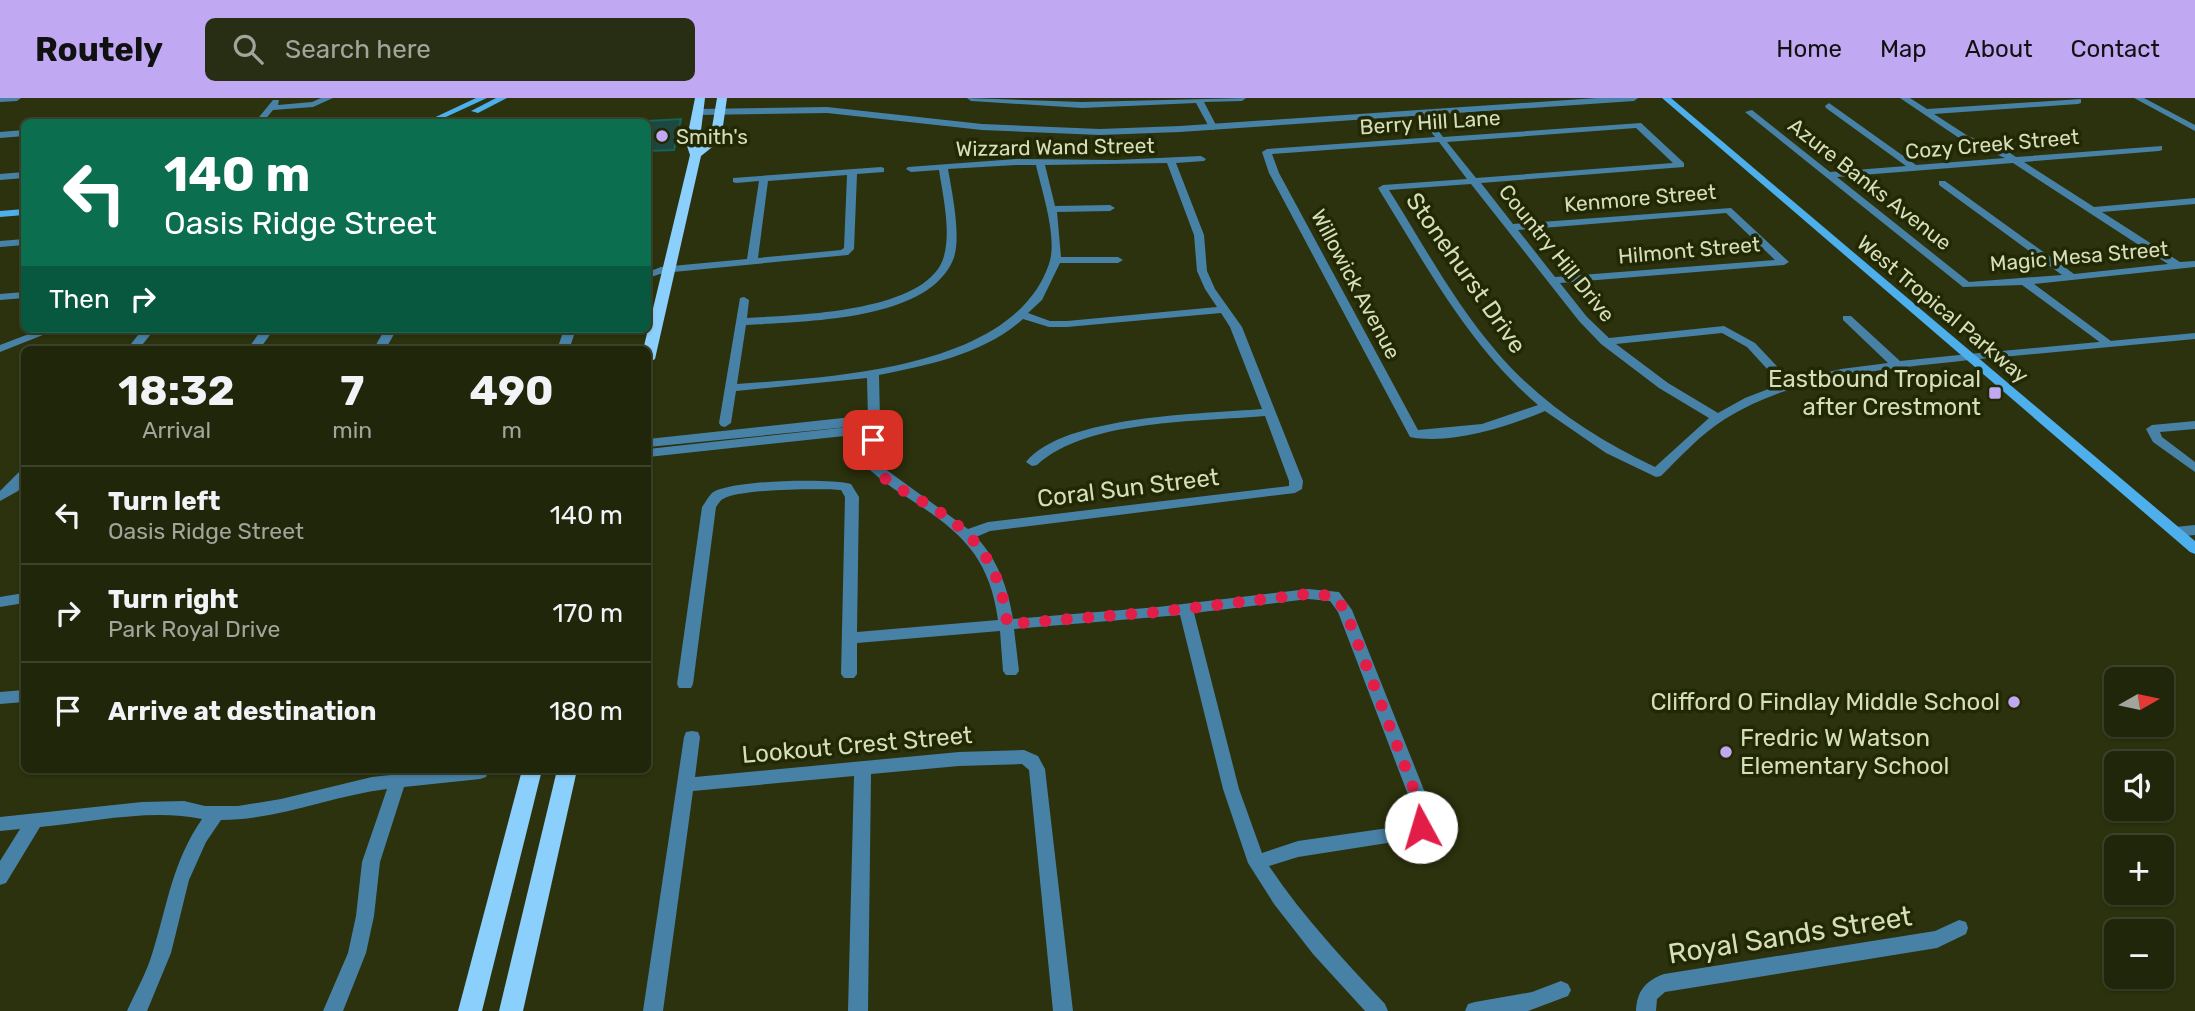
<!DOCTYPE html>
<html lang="en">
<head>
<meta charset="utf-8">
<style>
	:root { --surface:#20260a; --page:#282e13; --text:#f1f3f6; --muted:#a2a59c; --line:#3d432b; --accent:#c1a8f3 }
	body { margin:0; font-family:Rubik,sans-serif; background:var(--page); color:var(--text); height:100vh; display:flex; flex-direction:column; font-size:26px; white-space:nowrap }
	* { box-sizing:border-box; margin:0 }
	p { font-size:23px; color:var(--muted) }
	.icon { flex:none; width:38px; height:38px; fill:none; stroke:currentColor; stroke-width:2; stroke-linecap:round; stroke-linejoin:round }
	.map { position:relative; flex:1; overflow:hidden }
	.drawer { position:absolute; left:21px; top:248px; width:630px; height:427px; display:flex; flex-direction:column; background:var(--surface); border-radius:10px; box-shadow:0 2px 5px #0004,0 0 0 2px var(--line) }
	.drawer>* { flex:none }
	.guide { position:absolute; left:21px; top:21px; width:630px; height:214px; border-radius:10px; box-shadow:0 2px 5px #0004,0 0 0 2px var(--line); background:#0b6e4f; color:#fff; overflow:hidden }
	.needle { width:46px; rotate:81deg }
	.fabs { position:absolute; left:2104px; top:569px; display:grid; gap:14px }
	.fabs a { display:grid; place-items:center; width:70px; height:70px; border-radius:10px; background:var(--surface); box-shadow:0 2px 5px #0004,0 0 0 2px var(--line); font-size:35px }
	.pin { position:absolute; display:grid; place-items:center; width:60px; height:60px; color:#fff; margin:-30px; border-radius:14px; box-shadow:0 4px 10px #0006 }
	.me { position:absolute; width:77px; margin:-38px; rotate:354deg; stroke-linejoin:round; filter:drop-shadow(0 0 5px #0008) }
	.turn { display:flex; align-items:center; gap:24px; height:147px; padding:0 28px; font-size:32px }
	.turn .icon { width:91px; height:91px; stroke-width:2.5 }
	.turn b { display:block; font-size:49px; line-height:60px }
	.then { display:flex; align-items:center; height:66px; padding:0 28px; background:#0003; gap:14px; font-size:26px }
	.eta { display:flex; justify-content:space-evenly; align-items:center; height:119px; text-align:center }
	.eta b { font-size:42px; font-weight:700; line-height:49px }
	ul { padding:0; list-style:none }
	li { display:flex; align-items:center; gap:21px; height:98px; padding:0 28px; border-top:2px solid var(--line) }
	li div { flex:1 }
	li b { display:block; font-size:26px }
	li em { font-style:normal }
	header { display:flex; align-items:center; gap:42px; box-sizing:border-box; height:98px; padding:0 35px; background:var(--accent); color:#111 }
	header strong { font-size:33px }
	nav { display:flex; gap:38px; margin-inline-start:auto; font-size:24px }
	.search { width:490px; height:63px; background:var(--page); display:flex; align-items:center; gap:18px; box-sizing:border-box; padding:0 24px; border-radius:10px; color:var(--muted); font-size:26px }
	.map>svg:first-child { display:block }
</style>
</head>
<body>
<header>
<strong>Routely</strong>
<div class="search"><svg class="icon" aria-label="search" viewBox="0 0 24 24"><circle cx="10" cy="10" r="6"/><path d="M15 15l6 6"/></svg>Search here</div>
<nav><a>Home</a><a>Map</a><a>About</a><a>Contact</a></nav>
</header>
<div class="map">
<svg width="2195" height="913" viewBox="0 0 2195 913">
	<rect width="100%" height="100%" fill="#2b320d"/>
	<!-- building -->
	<polygon fill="#1d473f" stroke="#146457" stroke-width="2" points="681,21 674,52 648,53 648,23"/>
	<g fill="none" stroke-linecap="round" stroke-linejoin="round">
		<!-- minor -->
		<g fill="#4881a6" fill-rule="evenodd">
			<polygon points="0,0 21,0 17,3 0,4"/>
			<polygon points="321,0 333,0 313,9 273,12 263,24 255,24 273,2 279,2 278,7 312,4"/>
			<polygon points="967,0 1082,4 1246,0 1242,3 1204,4 1217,29 1213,32 1209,29 1196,5 1082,10 971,3"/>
			<path d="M1900,0H1910L1927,11L2081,1V5L2078,6L1934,16L1968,38L2007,53L2016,59L2162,48V52L2159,53L2024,64L2094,109L2195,100V106L2102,114L2180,164L2195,163V169L2034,186L2115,246L2113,248H2105L2022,187L1963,189L1745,14L1752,12L1830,74L1906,68L1826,10L1825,8L1829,5L1916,67L2005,60L1962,42ZM2013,65L2168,166L2074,176L1945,83H1939V87L2062,177L1969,184L1837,79Z"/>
			<path d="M1421,13L1424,14L1443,39L1641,25L1684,65V69L1481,85L1513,126L1731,110L1789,164L1784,167L1560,185L1587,219L1609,240L1724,228L1755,245L1791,283L1841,271L1888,265L1843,222V218H1851L1900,263L1969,256L1975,259L1969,262C1886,272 1799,275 1725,321C1701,336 1681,358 1661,378L1656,379L1606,355L1545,313C1507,329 1451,347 1410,339L1269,75L1262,54L1267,51L1435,39L1417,16ZM1636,30L1673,65L1476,80L1447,44ZM1439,44L1467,81L1383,87L1378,90C1426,167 1468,247 1538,307L1482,326L1418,332L1279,75L1272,56ZM1471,86L1579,223L1601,246L1659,290L1709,320L1655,369C1595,341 1538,303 1496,253C1454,204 1423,146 1389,92ZM1726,115L1775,162L1555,179L1518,132ZM1722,235L1747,249L1781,286L1745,300L1718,315L1668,285L1616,246Z"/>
			<polygon points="24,32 24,38 0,40 0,34"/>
			<path d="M1201,58L1206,61L1204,63L1176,65L1204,137L1207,173L1215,191L1242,229L1303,383L1302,391L1295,395L990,433L976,439C998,462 1008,490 1013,521L1158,509L1308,491L1339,494L1352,512L1436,722L1419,739L1413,741L1298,759L1269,768C1303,819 1344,862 1385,906L1388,913H1365L1313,856L1274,806L1248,765L1223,691L1180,517L1014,531L1019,573L1016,577H1006L1003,573L1000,533L857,545V576L854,580H844L841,576L845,399L841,392C822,390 738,391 723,401C720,402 718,407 716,409L693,586L691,590H679L677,586L702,409C705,405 708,399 712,395C729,382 829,380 851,386L859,399L857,534L998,522C990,464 966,438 919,407C902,396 885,386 870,372L868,332L854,337L648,359V351L858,328L648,349V341L852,319L868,322L867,280L736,293L731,325L725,329L721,328L719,325L740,200L744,199L749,202L747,220C794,217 929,215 944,158C951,132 943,98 939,72L911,74L906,71L908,69L1016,61L1116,62ZM1167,65L1194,137L1197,173L1205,191L1217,209L1067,223H1050L1028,215L1042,202L1060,165H1118L1123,162L1118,159H1061L1057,114L1110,113L1115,110L1110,107L1055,108L1045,67ZM1016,67H1036C1042,94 1058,140 1049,166C1013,272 830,279 737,286L746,227C802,223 927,224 953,162C962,141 952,94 948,71ZM1221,215L1230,229L1262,311C1203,316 1064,317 1026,364L1032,368L1037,367C1087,321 1199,324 1265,318L1289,383V388L988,424L968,431L881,368L879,277C929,267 984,256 1023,221L1049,229H1067ZM1308,501L1330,503L1338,514L1417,720L1409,727L1298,743L1262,755L1239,691L1194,515Z"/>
			<path d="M881,69L884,70V74L857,76L854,151L848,157L663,175L648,180V174L661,169L747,161L759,83L736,85L733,84V80ZM847,77L844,150L841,152L758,160L768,83Z"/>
			<polygon points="24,74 24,80 0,82 0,76"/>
			<polygon points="24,141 24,147 0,149 0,143"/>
			<polygon points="24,194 24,200 0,202 0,196"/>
			<polygon points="42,231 58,231 0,254 0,247"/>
			<polygon points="143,231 155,231 138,252 126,252"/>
			<polygon points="262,231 274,231 259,252 247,252"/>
			<polygon points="385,231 397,231 385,252 373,252"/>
			<polygon points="564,231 576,231 569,252 557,252"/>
			<polygon points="2195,323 2195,331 2160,334 2162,339 2195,364 2195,374 2153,344 2146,331 2152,327"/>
			<polygon points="24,373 24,385 18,393 0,403 0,393 19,374"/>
			<polygon points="2195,427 2195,437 2175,439 2168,434 2175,429"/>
			<polygon points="24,495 24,505 0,509 0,499"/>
			<polygon points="24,592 24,604 0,606 0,594"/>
			<polygon points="692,633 698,634 700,639 695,679 959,654 1024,652 1038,658 1045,671 1073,913 1053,913 1029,672 1022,666 959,668 871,676 868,913 848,913 854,678 693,693 663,913 643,913 684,639 686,634"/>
			<path d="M436,672H487L488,674L486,679L480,681L404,689L380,764L374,818L366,855L343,913H323L348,855L356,818L362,764L387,691C331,698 278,722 221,722L206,744L189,782L171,855L147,913H127C136,893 147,874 153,853C168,805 172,765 202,721C153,710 90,724 40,729L6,785L0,787V763L20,731L0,733V719L142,704L184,703L205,708H238L281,701L372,679Z"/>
			<path d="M1959,822L1966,824L1968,830L1966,836L1937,850L1665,894L1657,901L1656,913H1636C1637,893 1645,883 1664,876L1935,833Z"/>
			<polygon points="1561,883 1568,886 1571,892 1568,898 1528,913 1465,913 1468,906 1475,904 1532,894"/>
		</g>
		<!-- tertiary -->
		<g fill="#4881a6" fill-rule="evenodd">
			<polygon points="1597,0 1638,0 1634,3 1180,34 1100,37 982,32 827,15 698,17 694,14 698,11 827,9 982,26 1100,31 1180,28"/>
			<polygon points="2134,0 2144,0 2195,27 2195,33"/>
			<polygon points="2195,235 2195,241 1969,262 1963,259 1969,256"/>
		</g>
		<!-- secondary -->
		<g fill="#4dafeb" fill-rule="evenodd">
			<polygon points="476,0 487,0 435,24 425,24"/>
			<polygon points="496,0 507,0 478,15 471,13"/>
			<polygon points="1662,0 1671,0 2195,443 2195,456 2190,454"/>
			<polygon points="24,111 24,117 0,119 0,113"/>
		</g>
		<!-- primary -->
		<g fill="#8bcffd" fill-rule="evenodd">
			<polygon points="695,0 705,0 699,49 710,41 717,0 727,0 721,42 701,58 655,261 648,265 648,252 643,252 690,57 686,45"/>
			<polygon points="522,672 542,672 482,913 458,913"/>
			<polygon points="557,672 577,672 523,913 499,913"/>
		</g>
	</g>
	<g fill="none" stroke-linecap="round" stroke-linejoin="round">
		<!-- route -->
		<path stroke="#e11d48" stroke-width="12" stroke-dasharray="0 21.6" d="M873,342C873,351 871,362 875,369C883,383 905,393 918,401C972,431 1001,464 1007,526L1158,514L1308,496L1334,498L1345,512L1416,697L1424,709L1427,722L1421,729"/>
	</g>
	<!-- markers -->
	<g fill="#c1a8f3" stroke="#222803" stroke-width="2.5">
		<circle cx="662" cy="38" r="7"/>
		<rect x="1988" y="288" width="14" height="14" rx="3.5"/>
		<circle cx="2014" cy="604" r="7"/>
		<circle cx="1726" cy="654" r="7"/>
	</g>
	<g text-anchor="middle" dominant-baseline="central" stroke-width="7" stroke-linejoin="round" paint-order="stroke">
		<!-- far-street labels -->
		<g font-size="21" fill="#d5deba" stroke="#222803">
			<text transform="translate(1430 24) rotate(-4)">Berry Hill Lane</text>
			<text transform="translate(1992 46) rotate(-5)">Cozy Creek Street</text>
			<text transform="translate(1055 49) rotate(-1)">Wizzard Wand Street</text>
			<text transform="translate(1870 86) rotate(38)">Azure Banks Avenue</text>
			<text transform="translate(1640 100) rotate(-5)">Kenmore Street</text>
			<text transform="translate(1689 152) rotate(-5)">Hilmont Street</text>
			<text transform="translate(1557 155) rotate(51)">Country Hill Drive</text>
			<text transform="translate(2079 158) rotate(-5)">Magic Mesa Street</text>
			<text transform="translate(1356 186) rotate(62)">Willowick Avenue</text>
			<text transform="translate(1943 211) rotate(40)">West Tropical Parkway</text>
		</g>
		<!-- far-poi labels -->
		<g font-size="21" fill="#d5deba" stroke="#222803" text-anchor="start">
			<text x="676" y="38">Smith's</text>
		</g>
		<!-- street labels -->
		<g font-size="24" fill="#d5deba" stroke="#222803">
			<text transform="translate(1466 175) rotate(55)">Stonehurst Drive</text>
			<text transform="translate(1128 390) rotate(-7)">Coral Sun Street</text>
			<text transform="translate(857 647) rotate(-5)">Lookout Crest Street</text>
		</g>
		<!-- poi labels -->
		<g font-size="24" fill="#d5deba" stroke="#222803" text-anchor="end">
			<text x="1981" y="281">Eastbound Tropical<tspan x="1981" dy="28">after Crestmont</tspan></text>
			<text x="2000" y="604">Clifford O Findlay Middle School</text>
			<text x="1740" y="640" text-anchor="start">Fredric W Watson<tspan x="1740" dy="28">Elementary School</tspan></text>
		</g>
		<!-- near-street labels -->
		<g font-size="28" fill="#d5deba" stroke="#222803">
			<text transform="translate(1790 837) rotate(-9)">Royal Sands Street</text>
		</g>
	</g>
</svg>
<div class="fabs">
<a><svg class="needle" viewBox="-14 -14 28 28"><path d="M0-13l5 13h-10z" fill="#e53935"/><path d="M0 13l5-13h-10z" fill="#a2a59c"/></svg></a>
<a><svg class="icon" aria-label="sound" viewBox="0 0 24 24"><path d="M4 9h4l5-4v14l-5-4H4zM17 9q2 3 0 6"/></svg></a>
<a>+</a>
<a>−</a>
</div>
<div class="pin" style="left:873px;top:342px;background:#d93025"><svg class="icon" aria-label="arrive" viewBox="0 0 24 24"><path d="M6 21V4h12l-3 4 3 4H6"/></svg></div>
<svg class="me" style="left:1421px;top:729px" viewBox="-20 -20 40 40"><circle r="19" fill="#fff"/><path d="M0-13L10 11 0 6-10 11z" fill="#e11d48"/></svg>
<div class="guide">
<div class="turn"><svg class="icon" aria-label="left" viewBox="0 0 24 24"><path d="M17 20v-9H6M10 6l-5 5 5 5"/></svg><div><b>140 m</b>Oasis Ridge Street</div></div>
<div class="then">Then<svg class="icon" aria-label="right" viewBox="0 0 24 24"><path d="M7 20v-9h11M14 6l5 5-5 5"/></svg></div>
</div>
<section class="drawer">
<div class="eta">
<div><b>18:32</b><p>Arrival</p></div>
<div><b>7</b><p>min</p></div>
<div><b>490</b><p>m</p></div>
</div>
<ul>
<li><svg class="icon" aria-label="left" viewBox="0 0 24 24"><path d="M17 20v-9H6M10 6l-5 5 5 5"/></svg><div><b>Turn left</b><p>Oasis Ridge Street</p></div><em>140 m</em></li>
<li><svg class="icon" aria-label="right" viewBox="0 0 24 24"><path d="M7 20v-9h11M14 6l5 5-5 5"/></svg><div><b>Turn right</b><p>Park Royal Drive</p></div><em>170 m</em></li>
<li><svg class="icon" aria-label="arrive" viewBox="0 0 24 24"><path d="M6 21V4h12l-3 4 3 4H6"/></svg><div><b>Arrive at destination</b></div><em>180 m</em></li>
</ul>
</section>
</div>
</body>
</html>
